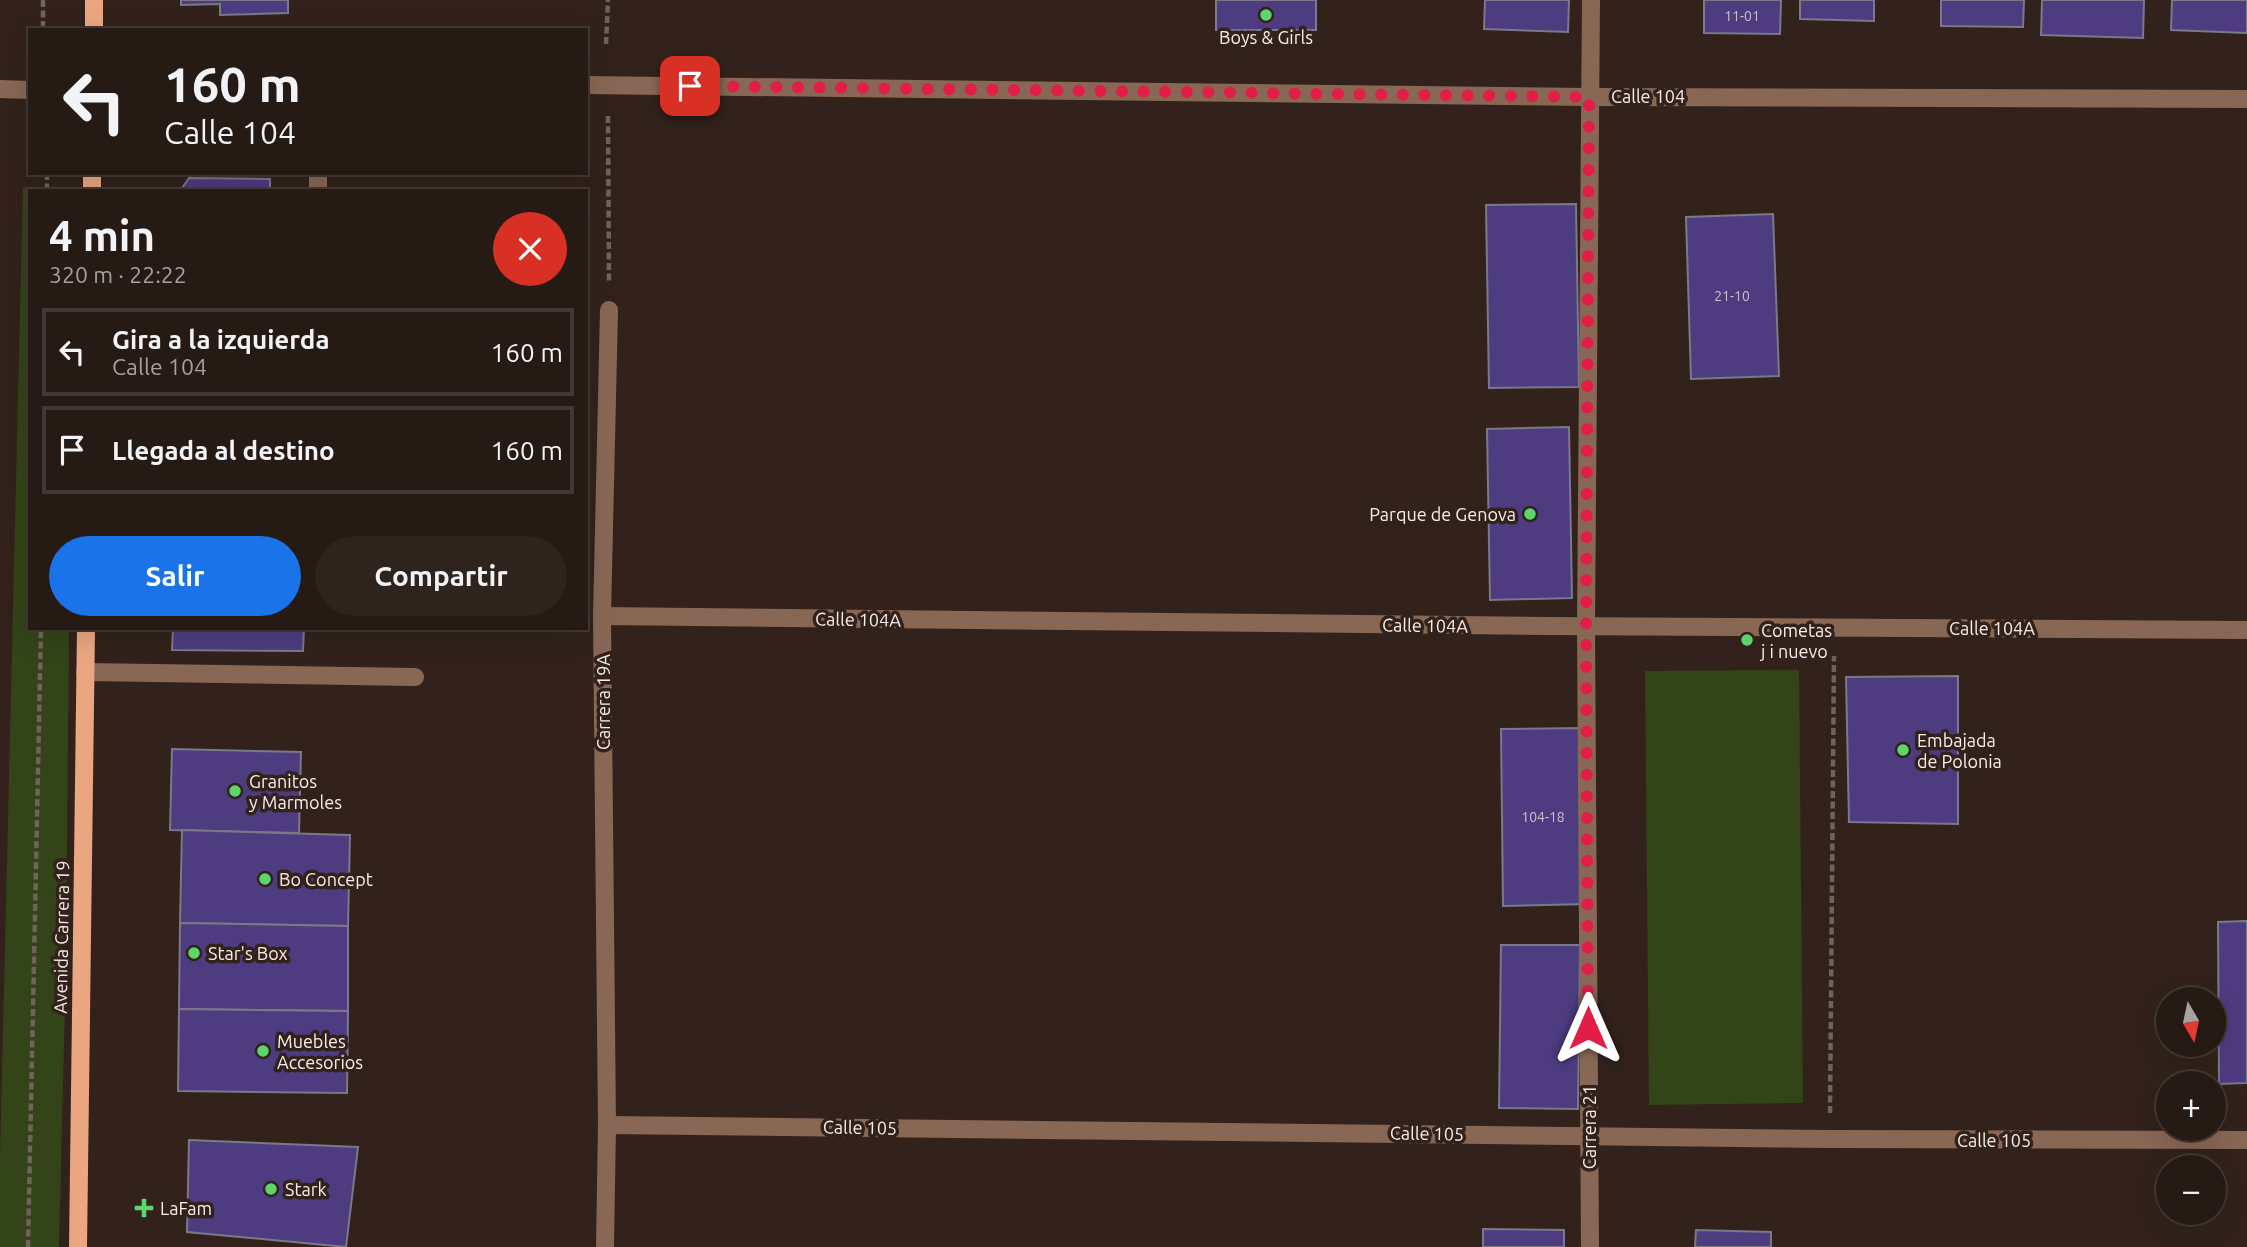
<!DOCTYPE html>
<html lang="es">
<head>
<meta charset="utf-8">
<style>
	:root { --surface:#261a14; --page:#2e231d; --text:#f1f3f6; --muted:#a4a1a0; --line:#423834; --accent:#1a73e8 }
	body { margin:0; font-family:Ubuntu,sans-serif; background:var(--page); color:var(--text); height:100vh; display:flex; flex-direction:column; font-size:26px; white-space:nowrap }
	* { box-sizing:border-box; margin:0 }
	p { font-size:23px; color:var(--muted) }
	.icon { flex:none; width:38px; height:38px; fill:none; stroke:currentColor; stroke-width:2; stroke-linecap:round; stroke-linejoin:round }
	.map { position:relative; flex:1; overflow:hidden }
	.side { position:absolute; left:28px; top:189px; width:560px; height:441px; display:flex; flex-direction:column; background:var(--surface); border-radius:0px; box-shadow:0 7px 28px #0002,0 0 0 2px var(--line) }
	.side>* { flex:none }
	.banner { position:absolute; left:28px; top:28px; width:560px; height:147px; border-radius:0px; box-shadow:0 7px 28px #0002,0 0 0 2px var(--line); background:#261a14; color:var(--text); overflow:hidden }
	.needle { width:46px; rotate:171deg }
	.fabs { position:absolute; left:2156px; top:987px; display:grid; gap:14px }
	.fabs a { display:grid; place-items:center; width:70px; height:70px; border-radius:50%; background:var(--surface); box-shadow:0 7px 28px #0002,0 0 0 2px var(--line); font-size:35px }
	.pin { position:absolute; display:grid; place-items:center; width:60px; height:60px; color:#fff; margin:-30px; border-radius:14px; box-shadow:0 4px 10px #0006 }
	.me { position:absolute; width:77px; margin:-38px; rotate:0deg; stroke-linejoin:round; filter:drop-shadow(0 0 5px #0008) }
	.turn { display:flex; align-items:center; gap:24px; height:147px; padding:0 21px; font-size:32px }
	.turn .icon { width:91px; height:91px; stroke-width:2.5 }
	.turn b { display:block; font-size:49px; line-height:60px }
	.round { display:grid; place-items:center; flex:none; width:74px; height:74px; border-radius:37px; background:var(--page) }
	.headline { display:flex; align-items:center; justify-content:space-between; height:119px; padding:0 21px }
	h1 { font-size:42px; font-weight:700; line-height:52px }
	.action { display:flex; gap:14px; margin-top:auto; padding:14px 21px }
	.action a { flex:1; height:80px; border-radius:42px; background:var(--accent); color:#fff; font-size:28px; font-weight:700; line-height:80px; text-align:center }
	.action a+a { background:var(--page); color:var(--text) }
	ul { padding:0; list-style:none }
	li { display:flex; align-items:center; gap:21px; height:88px; margin:0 14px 10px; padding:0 7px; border:4px solid var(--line); border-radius:0px }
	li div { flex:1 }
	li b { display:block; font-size:26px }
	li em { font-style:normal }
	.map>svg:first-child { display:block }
</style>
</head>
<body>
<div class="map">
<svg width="2247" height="1247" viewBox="0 0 2247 1247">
	<rect width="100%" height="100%" fill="#32221b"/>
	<!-- green -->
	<g fill="#324418">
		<polygon points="23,187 73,190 30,191 30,628 69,628 66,961 59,1247 0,1247 0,1157"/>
		<polygon points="1799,670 1803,1103 1649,1105 1645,671"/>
	</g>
	<!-- building -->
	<g fill="#4e3c81" stroke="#7b788a" stroke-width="2">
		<polygon points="181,0 288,0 288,13 220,15 220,4 181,5"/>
		<rect x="1216" y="0" width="100" height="30"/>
		<polygon points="1485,0 1569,0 1568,32 1484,29"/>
		<polygon points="1704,0 1781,0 1780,34 1704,33"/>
		<polygon points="1800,0 1874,0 1874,21 1800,19"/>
		<polygon points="1941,0 2024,0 2023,27 1941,26"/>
		<polygon points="2042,0 2144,0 2143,38 2041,35"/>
		<polygon points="2172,0 2247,0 2247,33 2171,30"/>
		<polygon points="189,178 270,179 270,191 180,191"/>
		<polygon points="1576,204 1579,387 1489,388 1486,205"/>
		<polygon points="1773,214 1779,376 1691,379 1686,217"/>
		<polygon points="1569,427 1572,598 1490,600 1487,429"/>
		<polygon points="173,628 304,628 303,651 172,650"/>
		<polygon points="1958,676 1958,824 1849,822 1846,677"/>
		<polygon points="1583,728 1585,904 1503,906 1501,729"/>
		<polygon points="172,749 301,752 299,833 170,830"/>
		<polygon points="182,830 350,835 348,926 180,923"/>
		<polygon points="2247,921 2247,1083 2219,1084 2218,922"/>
		<polygon points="180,923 348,926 348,1011 179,1009"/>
		<polygon points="1501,945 1580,945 1578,1109 1499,1108"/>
		<polygon points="179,1009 348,1011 347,1093 178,1091"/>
		<polygon points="189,1140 358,1147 346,1247 187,1232"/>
		<polygon points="1483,1229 1564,1230 1564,1247 1483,1247"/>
		<polygon points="1696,1230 1771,1232 1771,1247 1695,1247"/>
	</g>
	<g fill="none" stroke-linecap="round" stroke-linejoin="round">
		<!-- path -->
		<g stroke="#71625c" stroke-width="4.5" stroke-dasharray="7 3.5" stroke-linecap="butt">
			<polyline points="43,0 43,30"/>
			<polyline points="606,44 608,0"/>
			<polyline points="608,116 609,283"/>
			<polyline points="47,173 47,191"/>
			<polyline points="1830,1113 1834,656"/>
			<polyline points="28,1247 41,628"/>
		</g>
		<!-- minor -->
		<g stroke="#886755" stroke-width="18">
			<polyline points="586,85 1589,97 2247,99"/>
			<polyline points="0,89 30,90"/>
			<polyline points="318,191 318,173"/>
			<polyline points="602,616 1544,626 2247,630"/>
			<polyline points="85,672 415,677"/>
			<polyline points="607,1125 1830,1139 2247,1140"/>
			<polyline points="605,1247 607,1125 602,616 609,310"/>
			<polyline points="1590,1247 1586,626 1591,0"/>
		</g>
		<!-- major -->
		<g stroke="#eaa681" stroke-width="18">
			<polyline points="94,30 94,0"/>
			<polyline points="92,191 92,173"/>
			<polyline points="78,1247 86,628"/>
		</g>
	</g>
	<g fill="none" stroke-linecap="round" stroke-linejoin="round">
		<!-- route -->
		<polyline stroke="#e11d48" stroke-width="12" stroke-dasharray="0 21.6" points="690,86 1589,97 1586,626 1588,1028"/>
	</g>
	<!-- markers -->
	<g fill="#5cd56d" stroke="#32221b" stroke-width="2.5">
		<circle cx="1266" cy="15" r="7"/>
		<circle cx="1530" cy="514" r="7"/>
		<circle cx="1747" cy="640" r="7"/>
		<circle cx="1903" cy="750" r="7"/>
		<circle cx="235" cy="791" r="7"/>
		<circle cx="265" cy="879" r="7"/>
		<circle cx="194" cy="953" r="7"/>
		<circle cx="263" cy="1051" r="7"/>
		<circle cx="271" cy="1189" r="7"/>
		<path d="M140.5 1197.5h7v7h7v7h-7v7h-7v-7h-7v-7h7z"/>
	</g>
	<g text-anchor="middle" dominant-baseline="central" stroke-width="7" stroke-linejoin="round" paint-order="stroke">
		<!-- number labels -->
		<g font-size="14" fill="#cec1ce">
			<text x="1742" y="16">11-01</text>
			<text x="1732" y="296">21-10</text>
			<text x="1543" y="817">104-18</text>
		</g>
		<!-- poi labels -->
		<g font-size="18" fill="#f8ede8" stroke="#32221b" text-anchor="start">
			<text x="1266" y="37" text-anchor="middle">Boys &amp; Girls</text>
			<text x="1516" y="514" text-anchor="end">Parque de Genova</text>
			<text x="1761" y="630">Cometas<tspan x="1761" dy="21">j i nuevo</tspan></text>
			<text x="1917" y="740">Embajada<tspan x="1917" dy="21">de Polonia</tspan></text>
			<text x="249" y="781">Granitos<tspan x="249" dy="21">y Marmoles</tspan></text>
			<text x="279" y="879">Bo Concept</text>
			<text x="208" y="953">Star's Box</text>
			<text x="277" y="1041">Muebles<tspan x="277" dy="21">Accesorios</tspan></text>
			<text x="285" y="1189">Stark</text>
			<text x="160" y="1208">LaFam</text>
		</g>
		<!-- street labels -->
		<g font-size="18" fill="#f8ede8" stroke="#32221b">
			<text x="1648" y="96">Calle 104</text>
			<text transform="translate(858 619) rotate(1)">Calle 104A</text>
			<text transform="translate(1425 625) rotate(1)">Calle 104A</text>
			<text x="1992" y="628">Calle 104A</text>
			<text transform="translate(603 702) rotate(-90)">Carrera 19A</text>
			<text transform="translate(61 937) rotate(-89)">Avenida Carrera 19</text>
			<text transform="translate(860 1127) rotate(1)">Calle 105</text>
			<text transform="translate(1589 1127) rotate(-90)">Carrera 21</text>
			<text transform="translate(1427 1133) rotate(1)">Calle 105</text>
			<text x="1994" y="1140">Calle 105</text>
		</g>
	</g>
</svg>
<div class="fabs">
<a><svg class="needle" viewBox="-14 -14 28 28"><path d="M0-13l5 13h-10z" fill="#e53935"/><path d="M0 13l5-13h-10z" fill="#a4a1a0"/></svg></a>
<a>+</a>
<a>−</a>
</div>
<div class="pin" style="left:690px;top:86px;background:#d93025"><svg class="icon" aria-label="arrive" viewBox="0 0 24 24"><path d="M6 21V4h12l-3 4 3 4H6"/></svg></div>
<svg class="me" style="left:1588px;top:1028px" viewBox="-20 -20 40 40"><path d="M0-17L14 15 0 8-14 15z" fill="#e11d48" stroke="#fff" stroke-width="4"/></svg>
<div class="banner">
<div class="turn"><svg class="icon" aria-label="left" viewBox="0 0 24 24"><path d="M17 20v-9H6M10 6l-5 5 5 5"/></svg><div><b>160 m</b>Calle 104</div></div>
</div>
<section class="side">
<div class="headline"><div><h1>4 min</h1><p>320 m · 22:22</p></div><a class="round" style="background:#d93025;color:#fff"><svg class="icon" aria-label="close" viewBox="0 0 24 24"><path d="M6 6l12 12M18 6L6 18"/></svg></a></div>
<ul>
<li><svg class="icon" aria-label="left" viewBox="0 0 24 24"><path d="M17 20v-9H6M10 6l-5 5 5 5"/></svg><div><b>Gira a la izquierda</b><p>Calle 104</p></div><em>160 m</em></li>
<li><svg class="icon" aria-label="arrive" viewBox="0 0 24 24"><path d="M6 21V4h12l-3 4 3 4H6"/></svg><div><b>Llegada al destino</b></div><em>160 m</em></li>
</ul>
<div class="action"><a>Salir</a><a>Compartir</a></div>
</section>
</div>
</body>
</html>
